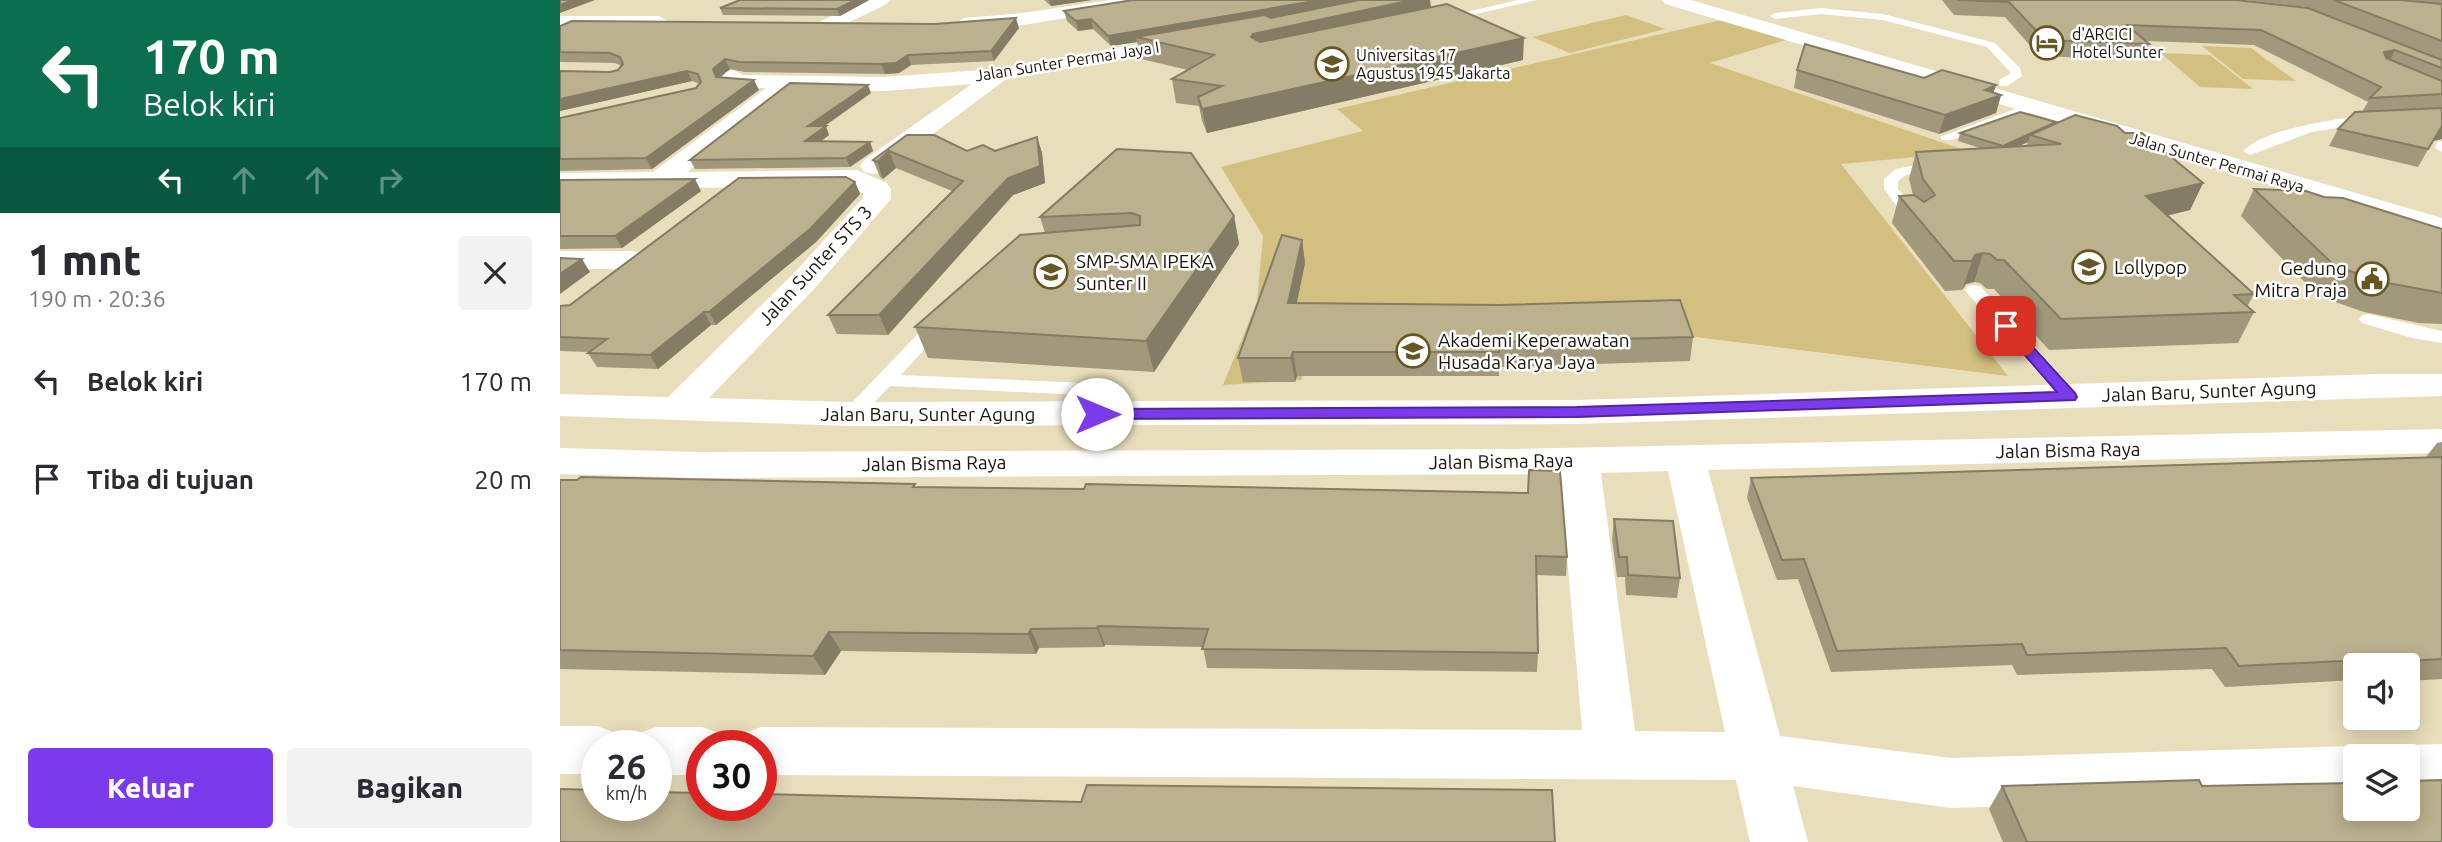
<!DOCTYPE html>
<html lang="id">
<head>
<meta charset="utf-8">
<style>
	:root { --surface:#fff; --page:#f2f2f3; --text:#2b2b33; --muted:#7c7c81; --accent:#7c3aed }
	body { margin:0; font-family:Ubuntu,sans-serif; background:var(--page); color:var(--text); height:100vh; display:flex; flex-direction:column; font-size:26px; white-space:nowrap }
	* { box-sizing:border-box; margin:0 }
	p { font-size:23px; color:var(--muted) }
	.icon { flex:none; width:38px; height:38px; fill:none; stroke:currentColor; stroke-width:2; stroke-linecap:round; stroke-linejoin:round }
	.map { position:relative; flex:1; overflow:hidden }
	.drawer { display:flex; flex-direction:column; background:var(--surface); width:560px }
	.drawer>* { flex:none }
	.top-card { background:#0b6e4f; color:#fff; overflow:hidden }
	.buttons { position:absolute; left:1783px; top:653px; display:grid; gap:14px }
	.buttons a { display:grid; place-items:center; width:77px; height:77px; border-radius:7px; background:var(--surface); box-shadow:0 4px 18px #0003; font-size:35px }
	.speed { position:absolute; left:21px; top:730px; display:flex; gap:14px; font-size:35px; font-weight:700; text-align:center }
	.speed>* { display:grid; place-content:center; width:91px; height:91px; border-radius:50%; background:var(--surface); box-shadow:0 4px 18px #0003; line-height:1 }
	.speed small { font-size:18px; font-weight:400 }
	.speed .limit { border:10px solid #d22; background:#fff; color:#111 }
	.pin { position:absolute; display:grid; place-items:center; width:60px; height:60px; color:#fff; margin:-30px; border-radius:14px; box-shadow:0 4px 10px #0006 }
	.me { position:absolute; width:77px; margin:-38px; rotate:90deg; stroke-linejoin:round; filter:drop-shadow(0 0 5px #0008) }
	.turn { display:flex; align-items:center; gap:24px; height:147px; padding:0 28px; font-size:32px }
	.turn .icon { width:91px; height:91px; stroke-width:2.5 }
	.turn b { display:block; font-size:49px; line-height:60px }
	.lanes { display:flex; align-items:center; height:66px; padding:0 28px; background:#0003; justify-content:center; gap:35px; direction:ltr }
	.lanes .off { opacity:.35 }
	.round { display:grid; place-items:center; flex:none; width:74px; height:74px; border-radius:7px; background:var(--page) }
	.overview { display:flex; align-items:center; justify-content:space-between; height:119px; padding:0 28px }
	h1 { font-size:42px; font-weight:800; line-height:52px }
	.action { display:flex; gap:14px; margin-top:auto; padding:14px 28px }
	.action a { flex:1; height:80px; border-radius:7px; background:var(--accent); color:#fff; font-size:28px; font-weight:800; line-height:80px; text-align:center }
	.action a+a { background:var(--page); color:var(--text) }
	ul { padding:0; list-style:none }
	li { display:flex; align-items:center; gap:21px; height:98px; padding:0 28px }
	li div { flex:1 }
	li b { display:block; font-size:26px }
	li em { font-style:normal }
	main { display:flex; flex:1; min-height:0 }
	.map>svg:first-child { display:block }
</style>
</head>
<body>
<main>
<section class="drawer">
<div class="top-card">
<div class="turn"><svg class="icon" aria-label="left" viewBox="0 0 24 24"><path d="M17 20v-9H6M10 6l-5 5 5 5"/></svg><div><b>170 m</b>Belok kiri</div></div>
<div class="lanes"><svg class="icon" aria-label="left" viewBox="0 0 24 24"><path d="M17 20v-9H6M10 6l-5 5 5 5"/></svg><svg class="icon off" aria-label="ahead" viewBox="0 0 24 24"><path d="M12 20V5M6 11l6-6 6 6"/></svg><svg class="icon off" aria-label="ahead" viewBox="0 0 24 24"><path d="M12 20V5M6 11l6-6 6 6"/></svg><svg class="icon off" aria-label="right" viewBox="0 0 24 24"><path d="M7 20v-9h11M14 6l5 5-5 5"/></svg></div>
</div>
<div class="overview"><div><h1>1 mnt</h1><p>190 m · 20:36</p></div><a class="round"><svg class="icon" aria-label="close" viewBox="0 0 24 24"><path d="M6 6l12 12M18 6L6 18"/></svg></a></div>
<ul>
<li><svg class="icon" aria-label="left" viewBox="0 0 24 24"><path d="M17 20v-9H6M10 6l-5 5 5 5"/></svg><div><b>Belok kiri</b></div><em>170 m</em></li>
<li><svg class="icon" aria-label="arrive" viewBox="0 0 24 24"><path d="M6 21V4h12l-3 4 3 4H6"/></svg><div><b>Tiba di tujuan</b></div><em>20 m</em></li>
</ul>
<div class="action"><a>Keluar</a><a>Bagikan</a></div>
</section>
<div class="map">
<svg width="1882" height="842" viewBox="0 0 1882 842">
	<rect width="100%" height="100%" fill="#e9debb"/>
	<!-- green -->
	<g fill="#d3bf7f">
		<polygon points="1066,15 1105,29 1010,53 972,37"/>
		<polygon points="1170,18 1236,37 1150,63 1410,152 1281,164 1448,376 991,319 753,316 742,380 663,385 697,302 703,236 661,167 803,131 777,109"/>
		<polygon points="1642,46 1691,48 1736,81 1683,79"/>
		<polygon points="1601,53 1650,55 1693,89 1640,87"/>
	</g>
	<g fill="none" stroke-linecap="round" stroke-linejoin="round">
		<!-- service -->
		<g fill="#fff" fill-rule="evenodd">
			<polygon points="958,0 977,0 882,22 877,19"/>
			<polygon points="1261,8 1323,14 1435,43 1460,68 1462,76 1447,86 1439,86 1439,80 1450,74 1450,72 1427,47 1323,20 1261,14 1215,19 1210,16 1215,13"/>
			<polygon points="1471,103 1477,107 1476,110 1392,140 1382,140 1380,137"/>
			<path d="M1812,115L1819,119L1817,122L1752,132L1690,155L1683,151C1706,128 1780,118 1812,115Z"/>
			<polygon points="1882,141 1882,152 1875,148 1877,142"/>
			<polygon points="1371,162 1376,163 1376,169 1346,175 1338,181 1338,189 1363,220 1355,225 1349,223 1324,189 1324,179 1336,169"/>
			<polygon points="1414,285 1420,286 1517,393 1520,397 1517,401 1503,401 1408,294 1405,290 1408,286"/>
			<polygon points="1808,314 1882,331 1882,343 1852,338 1802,323 1799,319 1802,315"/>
			<path d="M380,316L389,322L341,375L526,383C548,388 558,396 544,418H530L527,414L530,400L524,395L330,386L299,418H285L282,414L285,410L373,318Z"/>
		</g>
		<!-- minor -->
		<g fill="#fff" fill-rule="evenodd">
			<polygon points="306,0 330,0 327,4 275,29 268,31 258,25 261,21"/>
			<polygon points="550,0 595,0 586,5 463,25 404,30 394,24 404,18 463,13"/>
			<polygon points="1848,0 1882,3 1882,15 1851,4"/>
			<polygon points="0,16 99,16 109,22 99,28 0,28"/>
			<polygon points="629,35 636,37 639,41 636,45 445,80 322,172 313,174 304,172 300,166 304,160 412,84 325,91 233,89 127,172 297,170 327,183 331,189 331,199 256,287 149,398 292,402 1017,400 1819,374 1882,374 1882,396 1017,424 292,426 0,416 0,394 108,397 234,273 303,198 303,193 292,186 0,189 0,173 93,172 206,88 163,86 160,81 166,72 174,70 183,75 325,77 435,69"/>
			<polygon points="0,251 71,251 82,253 86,260 82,267 71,269 0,269"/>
			<path d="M1882,429V453L1148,470L1220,736L1391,758L1796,746L1817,756H1796V796L1391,808L1233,786L1248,842H1190L1176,780L201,775V746H176L182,734L201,727L1022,730L1000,474L138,478L0,474V448L138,452L950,449ZM1108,471L1165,732L1075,731L1041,473Z"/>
			<polygon points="0,726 37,726 56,733 62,746 37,746 37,774 0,774"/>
			<polygon points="96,727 142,727 161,734 167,746 142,746 142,775 96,775 96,746 71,746 77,734"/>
			<polygon points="1882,744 1882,792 1848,793 1848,756 1826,756 1828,752 1848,745"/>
		</g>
		<!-- tertiary -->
		<polygon fill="#fff" fill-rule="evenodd" points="1102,0 1131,0 1882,218 1882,236 1105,4"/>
	</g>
	<!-- wall -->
	<g fill="#a2987b" fill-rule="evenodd">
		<polygon points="180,0 309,0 280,16 163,15 160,8"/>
		<polygon points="484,0 532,0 491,6"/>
		<polygon points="573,0 870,0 871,7 963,60 647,133 642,121 639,106 616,103 612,79 628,70 581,59 577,42 551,46 533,29 518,31 507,21 504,11"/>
		<polygon points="1382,0 1676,0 1852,48 1747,7 1685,0 1841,0 1882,4 1882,139 1873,141 1858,167 1769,146 1778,129 1802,112 1808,102 1694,45 1586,41 1589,44 1583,60 1479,56 1445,17 1394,15"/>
		<polygon points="1848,0 1882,0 1882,4"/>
		<polygon points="0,26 459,28 434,61 351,65 339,73 325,74 184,72 170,69 160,77 199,90 92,169 0,171 0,118 136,88 140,84 132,81 0,111 0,71 50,72 58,70 62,66 55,63 0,62"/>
		<polygon points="1237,70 1364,78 1441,95 1436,113 1379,134 1234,88"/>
		<polygon points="311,93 264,126 269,135 261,141 310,142 313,151 290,167 135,169 130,160"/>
		<path d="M1496,122L1565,133L1643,183L1630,210L1607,215L1694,294L1687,307L1694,312L1678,343L1489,350L1434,289H1427L1420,283L1414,282L1406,284L1402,290L1385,291L1332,223L1339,196L1353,195L1349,179L1356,152L1423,149L1398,141L1400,133ZM1468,142L1466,146L1457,147Z"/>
		<polygon points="347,135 407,151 435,151 477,137 482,153 485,183 453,195 328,335 277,334 268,315 392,191 336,168 323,179 320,177 313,160"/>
		<polygon points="557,149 674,216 679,244 594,372 368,358 355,327 485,233 480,217"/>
		<polygon points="0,180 141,191 62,248 0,249"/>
		<polygon points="295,182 300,194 256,242 156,325 151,325 98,369 37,367 28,353 30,352 0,351 0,306 10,305"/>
		<polygon points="1694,189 1764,197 1882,229 1882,324 1859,323 1804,312 1758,296 1681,216"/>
		<polygon points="742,240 745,263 736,303 1133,337 1130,361 939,367 939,376 737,376 735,382 683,382 678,358"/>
		<polygon points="1882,442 1882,679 1848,681 1848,665 1796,665 1796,680 1665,687 1652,669 1457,675 1452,665 1271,672 1238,579 1217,580 1187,498 1191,478 1866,457 1877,443"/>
		<polygon points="0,480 356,487 1007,557 1006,576 976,575 978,653 977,672 647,668 643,647 545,645 544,647 479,648 476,654 281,651 265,675 0,669"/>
		<polygon points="1054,519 1120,578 1117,598 1066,595 1065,577 1057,577 1052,539"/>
		<polygon points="1442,786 1642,786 1882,842 1443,842 1429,809"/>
	</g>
	<!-- shaded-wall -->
	<g fill="#847c64">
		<polygon points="14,0 35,0 0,13 0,5"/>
		<polygon points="295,0 309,0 280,16 277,9"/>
		<polygon points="489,0 532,0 491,6"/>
		<polygon points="760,0 816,0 588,40 576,37 577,42 551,46 548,36"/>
		<polygon points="852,0 870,0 871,16 696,55 691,37 693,34"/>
		<polygon points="456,18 459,28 434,61 431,51"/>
		<polygon points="531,19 533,29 518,31 516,21"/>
		<polygon points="964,38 963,60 647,133 642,109"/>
		<polygon points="1835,50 1827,66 1824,52"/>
		<polygon points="348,55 351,65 339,73 325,74 321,64"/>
		<polygon points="165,59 170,69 158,79 153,69"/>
		<polygon points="127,71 132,81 0,111 0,99"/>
		<polygon points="194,80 199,90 92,169 86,158"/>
		<polygon points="308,85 311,93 252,135 248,126"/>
		<polygon points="1436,85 1432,98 1441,95 1436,113 1379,134 1385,115 1425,90"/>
		<polygon points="1496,122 1470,135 1468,142 1441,154 1443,146"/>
		<polygon points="266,126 269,135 249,150 245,141"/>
		<polygon points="1882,126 1882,139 1873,141"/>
		<polygon points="477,137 482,153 485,183 453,195 328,335 319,315"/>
		<polygon points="310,142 313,151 290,167 286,158"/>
		<polygon points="329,151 336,168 323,179 317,162"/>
		<polygon points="135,179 141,191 62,248 55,236"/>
		<polygon points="295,182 300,194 256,242 156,325 149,312"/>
		<polygon points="1643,183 1630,210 1574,224 1586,196"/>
		<polygon points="674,216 679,244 594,372 586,341"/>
		<polygon points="742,240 745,263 732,327 728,303"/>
		<polygon points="1423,253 1414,282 1406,284 1402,290 1412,261 1415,255"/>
		<polygon points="22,259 30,272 0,294 0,274"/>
		<polygon points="144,312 151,325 98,369 90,355"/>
		<polygon points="733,352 737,376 735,382 731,358"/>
		<polygon points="538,626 545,645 544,647 537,628"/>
		<polygon points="471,629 479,648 476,654 468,634"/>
		<polygon points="269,632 281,651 265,675 253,656"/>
	</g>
	<!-- building -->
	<g fill="#bcb18f" stroke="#847c64" stroke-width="2">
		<polygon points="0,0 14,0 0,5"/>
		<polygon points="180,0 295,0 277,9 160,8"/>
		<polygon points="573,0 760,0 548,36 531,19 516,21 504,11"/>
		<polygon points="799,0 852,0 693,34 691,37 700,42 887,4 964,38 642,109 638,97 662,86 612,79 654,55 576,37 705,15 711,18"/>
		<polygon points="1397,0 1676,0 1748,8 1882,60 1882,68 1835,50 1824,52 1826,58 1882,81 1882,94 1810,98 1821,87 1701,30 1567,25 1589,44 1485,40 1449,2"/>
		<polygon points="1774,0 1841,0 1882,4 1882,41"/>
		<polygon points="456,18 431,51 348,55 336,63 321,64 179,62 165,59 153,69 156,77 194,80 86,158 0,159 0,118 136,88 141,82 138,74 127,71 0,99 0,71 50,72 58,70 63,64 60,57 50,53 0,52 0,26 12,21 375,24"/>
		<polygon points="1245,44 1364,78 1382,70 1436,85 1425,90 1441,95 1385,115 1237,70"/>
		<polygon points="230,83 308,85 248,126 266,126 245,141 310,142 286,158 130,160"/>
		<polygon points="1882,108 1882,126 1868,149 1778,129 1795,112"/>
		<polygon points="1460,112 1496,122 1443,146 1400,133"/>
		<polygon points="1515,115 1557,126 1565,133 1582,133 1643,183 1586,196 1694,294 1674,295 1694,312 1501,319 1444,260 1437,260 1430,254 1423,253 1415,255 1412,261 1394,261 1339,196 1354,195 1364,202 1375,195 1363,179 1356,152 1501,144 1470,135"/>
		<polygon points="347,135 374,135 407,151 423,145 435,151 477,137 480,166 448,178 319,315 268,315 403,181 329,151 317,162 313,160"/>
		<polygon points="557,149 631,153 674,216 586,341 355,327 460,235 580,225 580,216 572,213 480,217"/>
		<polygon points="286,177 295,182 250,229 149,312 144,312 90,355 28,353 47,339 0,337 0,306 10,305 179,178"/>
		<polygon points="135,179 55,236 0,236 0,180"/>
		<polygon points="1694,189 1746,191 1764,197 1783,198 1882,229 1882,293 1822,282 1775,266"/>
		<polygon points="722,235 742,240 728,303 939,305 1120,300 1133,337 939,342 939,352 733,352 731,358 678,358"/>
		<polygon points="0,258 22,259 0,274"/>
		<polygon points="1882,457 1882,659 1846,661 1843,658 1679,666 1666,648 1467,655 1462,644 1277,651 1244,559 1222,560 1191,478"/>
		<polygon points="969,470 1000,471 1007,557 976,556 978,653 642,649 648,629 538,626 537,628 471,629 468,634 269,632 253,656 0,650 0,480 17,480 21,477 355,484 353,487 524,489 526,484 968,493"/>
		<polygon points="1054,519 1113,521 1120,578 1068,575 1067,557 1059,557"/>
		<polygon points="1639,780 1642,786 1796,783 1796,808 1848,808 1848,781 1882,780 1882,842 1467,842 1442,786"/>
		<polygon points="527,785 992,790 995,842 0,842 0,789 37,790 37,805 96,805 96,792 142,793 142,805 201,805 201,794 521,802"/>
	</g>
	<!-- route -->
	<polygon fill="#7c3aed" stroke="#51269a" stroke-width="2" points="1446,321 1451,323 1515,393 1517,397 1515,400 1017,417 537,419 529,414 537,409 1017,407 1497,392 1441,328 1441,323"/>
	<!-- icons -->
	<defs>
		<symbol id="hotel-ring" viewBox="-11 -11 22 22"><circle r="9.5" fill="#fff" stroke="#655623" stroke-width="1.5"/><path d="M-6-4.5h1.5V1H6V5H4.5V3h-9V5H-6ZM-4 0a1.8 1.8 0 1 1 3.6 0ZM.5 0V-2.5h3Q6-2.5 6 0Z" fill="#655623"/></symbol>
		<symbol id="university-ring" viewBox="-11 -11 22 22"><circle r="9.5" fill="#fff" stroke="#655623" stroke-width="1.5"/><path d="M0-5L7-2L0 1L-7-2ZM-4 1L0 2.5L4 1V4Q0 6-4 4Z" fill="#655623"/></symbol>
		<symbol id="school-ring" viewBox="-11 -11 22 22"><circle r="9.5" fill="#fff" stroke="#655623" stroke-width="1.5"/><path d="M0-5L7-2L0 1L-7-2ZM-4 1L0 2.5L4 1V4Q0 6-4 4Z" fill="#655623"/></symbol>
		<symbol id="civic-ring" viewBox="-11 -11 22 22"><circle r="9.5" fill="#fff" stroke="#655623" stroke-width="1.5"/><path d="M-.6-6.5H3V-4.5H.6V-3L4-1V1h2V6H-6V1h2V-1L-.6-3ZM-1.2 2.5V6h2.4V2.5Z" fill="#655623"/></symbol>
	</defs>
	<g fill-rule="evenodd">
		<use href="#hotel-ring" x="1468" y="24" width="38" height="38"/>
		<use href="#university-ring" x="753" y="45" width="38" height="38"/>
		<use href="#school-ring" x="1510" y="248" width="38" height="38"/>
		<use href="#school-ring" x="472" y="253" width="38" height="38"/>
		<use href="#civic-ring" x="1793" y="260" width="38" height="38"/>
		<use href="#university-ring" x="834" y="332" width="38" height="38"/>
	</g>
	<g text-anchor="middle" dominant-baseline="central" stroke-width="5" stroke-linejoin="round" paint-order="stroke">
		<!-- far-poi labels -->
		<g font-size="16" fill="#191509" stroke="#fff" text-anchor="start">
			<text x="1512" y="34">d'ARCICI<tspan x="1512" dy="18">Hotel Sunter</tspan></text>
			<text x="796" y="55">Universitas 17<tspan x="796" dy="18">Agustus 1945 Jakarta</tspan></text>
		</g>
		<!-- far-street labels -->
		<g font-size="16" fill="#191509" stroke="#fff">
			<text transform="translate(507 61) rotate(-9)">Jalan Sunter Permai Jaya I</text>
			<text transform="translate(1657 162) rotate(16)">Jalan Sunter Permai Raya</text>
		</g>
		<!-- poi labels -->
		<g font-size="19" fill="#191509" stroke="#fff" text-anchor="start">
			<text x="516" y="261">SMP-SMA IPEKA<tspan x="516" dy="22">Sunter II</tspan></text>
			<text x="1554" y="267">Lollypop</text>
			<text x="1787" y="268" text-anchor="end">Gedung<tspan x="1787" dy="22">Mitra Praja</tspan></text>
			<text x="878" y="340">Akademi Keperawatan<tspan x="878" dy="22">Husada Karya Jaya</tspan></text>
		</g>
		<!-- street labels -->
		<g font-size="19" fill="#191509" stroke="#fff">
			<text transform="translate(255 265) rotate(-47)">Jalan Sunter STS 3</text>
			<text transform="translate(1649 391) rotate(-2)">Jalan Baru, Sunter Agung</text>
			<text x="368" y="414">Jalan Baru, Sunter Agung</text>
			<text transform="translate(1508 450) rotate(-1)">Jalan Bisma Raya</text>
			<text transform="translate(941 461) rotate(-1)">Jalan Bisma Raya</text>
			<text transform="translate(374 463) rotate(-1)">Jalan Bisma Raya</text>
		</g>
	</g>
</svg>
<div class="buttons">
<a><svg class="icon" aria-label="sound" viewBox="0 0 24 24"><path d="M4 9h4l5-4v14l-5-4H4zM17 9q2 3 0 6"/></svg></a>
<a><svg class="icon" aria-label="layers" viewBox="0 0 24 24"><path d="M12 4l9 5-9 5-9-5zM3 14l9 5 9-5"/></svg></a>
</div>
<div class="speed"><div>26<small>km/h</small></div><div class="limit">30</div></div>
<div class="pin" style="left:1446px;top:326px;background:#d93025"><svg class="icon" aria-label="arrive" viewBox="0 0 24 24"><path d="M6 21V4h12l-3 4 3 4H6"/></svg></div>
<svg class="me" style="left:537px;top:414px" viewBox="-20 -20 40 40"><circle r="19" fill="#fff"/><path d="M0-13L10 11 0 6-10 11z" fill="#7c3aed"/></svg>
</div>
</main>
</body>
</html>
